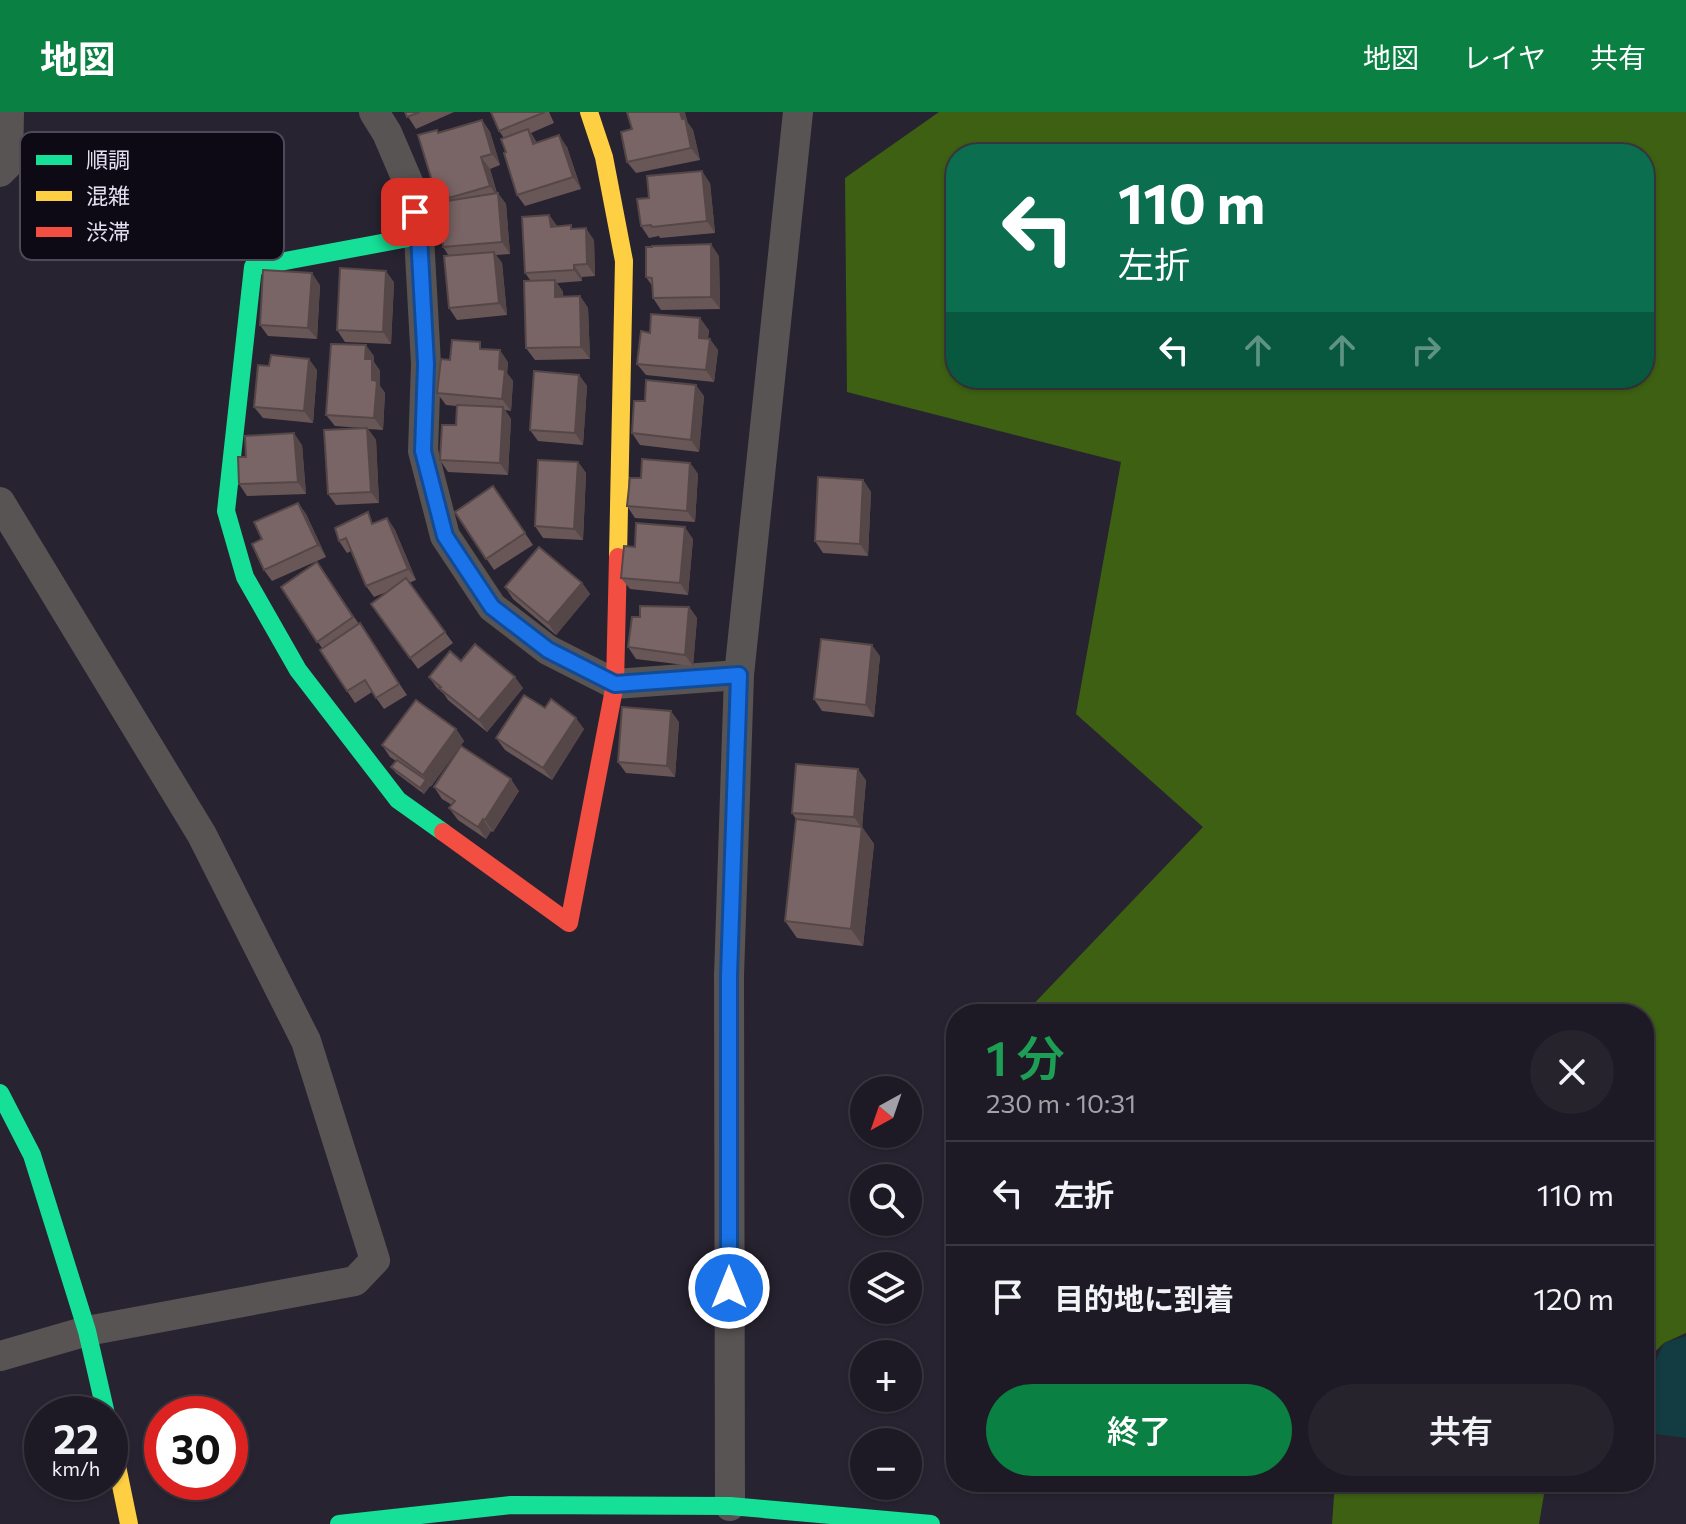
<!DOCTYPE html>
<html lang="ja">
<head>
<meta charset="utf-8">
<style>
	:root { --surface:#1e1a25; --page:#26232d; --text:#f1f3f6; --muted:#a1a1a7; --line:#3c3842; --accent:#0b8043 }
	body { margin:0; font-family:Commissioner,"Noto Sans JP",sans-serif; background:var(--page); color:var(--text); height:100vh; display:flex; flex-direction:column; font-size:30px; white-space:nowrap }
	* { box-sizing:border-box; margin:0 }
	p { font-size:26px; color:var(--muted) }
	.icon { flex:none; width:44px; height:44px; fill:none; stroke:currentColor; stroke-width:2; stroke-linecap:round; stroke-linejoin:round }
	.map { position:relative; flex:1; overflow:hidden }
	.details { position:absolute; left:946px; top:892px; width:708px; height:488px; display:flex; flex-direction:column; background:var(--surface); border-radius:32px; box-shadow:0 2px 6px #0004,0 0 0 2px var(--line) }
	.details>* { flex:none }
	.banner { position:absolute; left:946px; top:32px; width:708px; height:244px; border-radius:32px; box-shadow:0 2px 6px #0004,0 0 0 2px var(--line); background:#0b6e4f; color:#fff; overflow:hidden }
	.needle { width:52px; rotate:220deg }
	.controls { position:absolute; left:850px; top:964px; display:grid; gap:16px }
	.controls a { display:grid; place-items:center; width:72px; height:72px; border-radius:50%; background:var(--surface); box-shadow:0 2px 6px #0004,0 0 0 2px var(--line); font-size:40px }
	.speed { position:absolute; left:24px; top:1284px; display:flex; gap:16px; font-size:40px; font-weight:700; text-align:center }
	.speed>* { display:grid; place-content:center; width:104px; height:104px; border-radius:50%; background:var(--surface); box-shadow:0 2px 6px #0004,0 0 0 2px var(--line); line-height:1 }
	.speed small { font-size:20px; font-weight:400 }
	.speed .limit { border:12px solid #d22; background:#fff; color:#111 }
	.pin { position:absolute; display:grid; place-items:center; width:68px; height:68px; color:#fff; margin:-34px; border-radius:16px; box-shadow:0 4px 12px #0006 }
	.me { position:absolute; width:88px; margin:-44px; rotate:0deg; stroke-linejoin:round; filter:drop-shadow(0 0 6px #0008) }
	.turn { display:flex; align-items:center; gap:28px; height:168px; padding:0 40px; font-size:36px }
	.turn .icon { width:104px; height:104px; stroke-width:2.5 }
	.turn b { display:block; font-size:56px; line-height:68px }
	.lanes { display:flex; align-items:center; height:76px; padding:0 40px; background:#0003; justify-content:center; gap:40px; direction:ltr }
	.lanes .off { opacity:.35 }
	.round { display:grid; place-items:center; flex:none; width:84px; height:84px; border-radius:42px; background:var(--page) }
	.head { display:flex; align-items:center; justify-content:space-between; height:136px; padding:0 40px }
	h1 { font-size:48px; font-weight:600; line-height:60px; color:#1e9e55 }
	.action { display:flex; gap:16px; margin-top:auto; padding:16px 40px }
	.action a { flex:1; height:92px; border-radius:48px; background:var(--accent); color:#fff; font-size:32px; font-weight:600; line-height:92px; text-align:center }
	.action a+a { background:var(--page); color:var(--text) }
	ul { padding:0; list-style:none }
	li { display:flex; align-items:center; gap:24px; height:104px; padding:0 40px; border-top:2px solid var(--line) }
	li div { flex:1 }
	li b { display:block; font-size:30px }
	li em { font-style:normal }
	header { display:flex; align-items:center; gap:48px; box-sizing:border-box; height:112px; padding:0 40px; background:var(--accent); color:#fff }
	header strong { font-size:38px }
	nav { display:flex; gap:44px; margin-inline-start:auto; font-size:28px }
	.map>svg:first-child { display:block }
</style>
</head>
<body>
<header>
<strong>地図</strong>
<nav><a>地図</a><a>レイヤ</a><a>共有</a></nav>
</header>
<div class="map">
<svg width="1686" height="1412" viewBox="0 0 1686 1412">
	<rect width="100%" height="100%" fill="#282331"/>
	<!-- forest -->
	<g fill="#3d6012" fill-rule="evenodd">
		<path d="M939,0H1686V1221L1664,1231L1644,1250V902H1024L1203,715L1076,602L1121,350L847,280L845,66ZM956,42H1644V266H956Z"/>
		<polygon points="1335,1370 1546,1370 1539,1412 1332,1412"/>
	</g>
	<!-- water -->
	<polygon fill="#123c41" points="1686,1224 1686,1326 1648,1321 1644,1274 1664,1231"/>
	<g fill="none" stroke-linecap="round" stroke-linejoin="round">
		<!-- street -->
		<g stroke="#585453" stroke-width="30">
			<polyline points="374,0 387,21 411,77 419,124 426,252 423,339 445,424 492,495 548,538 615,572 739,563"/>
			<polyline points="0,60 8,52 9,0"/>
			<polyline points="0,390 202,723 306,929 375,1148 355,1169 87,1219 0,1244"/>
			<polyline points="730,1394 729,864 739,563 798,0"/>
		</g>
		<!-- fast -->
		<g stroke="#16e098" stroke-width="18">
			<polyline points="419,124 253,155 226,399 245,465 298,558 398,688 443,720"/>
			<polyline points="0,981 32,1043 87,1219 106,1302"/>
			<polyline points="339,1412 511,1393 730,1394 931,1412"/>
		</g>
		<!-- slow -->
		<g stroke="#ffcf43" stroke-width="18">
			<polyline points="589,0 604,45 624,149 618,445"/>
			<polyline points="110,1320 129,1412"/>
		</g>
		<!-- jam -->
		<polyline stroke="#f24e42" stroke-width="18" points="443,720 569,811 615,572 618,445"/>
	</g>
	<!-- wall -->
	<g fill="#695758">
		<polygon points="405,0 454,0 416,17"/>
		<polygon points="491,0 549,0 554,11 531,21 537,31 567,35 581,77 525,94 517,83 506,40 504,26 499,19"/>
		<polygon points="482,8 490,20 500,53 490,57 497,81 506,92 510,142 496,143 502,151 507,203 457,208 449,196 449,144 443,135 441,90 437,85 439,20"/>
		<polygon points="688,11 693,18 700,48 636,61 627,50"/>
		<polygon points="710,71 715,121 660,126 659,124 649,126 641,114 649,86"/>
		<polygon points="549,103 557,114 594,128 595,164 582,165 582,169 557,171 563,180 563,185 580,184 588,196 590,247 535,248 526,236 531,169 525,161"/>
		<polygon points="719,144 720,197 661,198 653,186 653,175 646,165"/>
		<polygon points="394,170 391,232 345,230 337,218"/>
		<polygon points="320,173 317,227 268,224 260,213"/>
		<polygon points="709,218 708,226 718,238 714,270 646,263 637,252 650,221"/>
		<polygon points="485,237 508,250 507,261 513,269 511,299 505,298 511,307 508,363 448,360 440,348 456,313 457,294 446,293 437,281 450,248"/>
		<polygon points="374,244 374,250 380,259 380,274 385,281 383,318 368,317 376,328 379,391 336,393 328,382 362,316 335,314 326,303"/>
		<polygon points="317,258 313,311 263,306 254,295"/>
		<polygon points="579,263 587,274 583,333 538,329 530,318"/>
		<polygon points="704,284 699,340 640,333 632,321"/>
		<polygon points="302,333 306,382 247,384 239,372 246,345"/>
		<polygon points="578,350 586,361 583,428 543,426 535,414"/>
		<polygon points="690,351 698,362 695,410 635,406 627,394 641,366"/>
		<polygon points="863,368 871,380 868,444 823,441 815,429"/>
		<polygon points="493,374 533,433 494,458 455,400"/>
		<polygon points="298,391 306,402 326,445 272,469 264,458 262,427"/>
		<polygon points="387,406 395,418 416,468 409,471 453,531 418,557 371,492 389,479 374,485 366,474 351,439 347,441 339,429"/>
		<polygon points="693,427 688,483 630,477 621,466 635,435"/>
		<polygon points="317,450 407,583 384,597 372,580 355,591 320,538 322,536 281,475"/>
		<polygon points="582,471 590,482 556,523 513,487 505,475"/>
		<polygon points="689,495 697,506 693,554 636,547 628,535 640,505"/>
		<polygon points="880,544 874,605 822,599 814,587"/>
		<polygon points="461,549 523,576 487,620 448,588 444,582 437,576 429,565"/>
		<polygon points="545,596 584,617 552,668 505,638 496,626"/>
		<polygon points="679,610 675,665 626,661 618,650"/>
		<polygon points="456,617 464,629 424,682 396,661 391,655 396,649 390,645 382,633"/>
		<polygon points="866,668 862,715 874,732 863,834 797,826 785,809 796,707 792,701"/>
		<polygon points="434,675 519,679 493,720 491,719 486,727 458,708 449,696 452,693 442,687"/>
	</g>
	<!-- shaded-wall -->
	<g fill="#554747">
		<polygon points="680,0 685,0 688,11 693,18 700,48 691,36"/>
		<polygon points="482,8 490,20 500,53 492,42"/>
		<polygon points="528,17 536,29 542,44 533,32"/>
		<polygon points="559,23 567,35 581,77 573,65"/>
		<polygon points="481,45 490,57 498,86 490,74"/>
		<polygon points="702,59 710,71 715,121 707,109"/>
		<polygon points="498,81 506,92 510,142 502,130"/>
		<polygon points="549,103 557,115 551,115"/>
		<polygon points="586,116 594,128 595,164 587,152"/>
		<polygon points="711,132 719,144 720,197 711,185"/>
		<polygon points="494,140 502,151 507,203 499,191"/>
		<polygon points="574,153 582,165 582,169 574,158"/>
		<polygon points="386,159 394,170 391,232 383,220"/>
		<polygon points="312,161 320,173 317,227 308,216"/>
		<polygon points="555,168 563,180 564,197 555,185"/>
		<polygon points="580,184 588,196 590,247 581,235"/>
		<polygon points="700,206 709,218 707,237 699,226"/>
		<polygon points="710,227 718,238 714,270 706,258"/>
		<polygon points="366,233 374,244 374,250 380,259 380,274 385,281 383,318 374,306 372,268 365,247"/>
		<polygon points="500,238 508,250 507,261 513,269 511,299 502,287 499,257"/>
		<polygon points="309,247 317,258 313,311 304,299"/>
		<polygon points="579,263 587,274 583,333 575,321"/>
		<polygon points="696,273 704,284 699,340 691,328"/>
		<polygon points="503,295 511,307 508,363 500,351"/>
		<polygon points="367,316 376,328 379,391 371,380"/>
		<polygon points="294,321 302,333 306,382 298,370"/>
		<polygon points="578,350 586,361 583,428 574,417"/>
		<polygon points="690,351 698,362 695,410 687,399"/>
		<polygon points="863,368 871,380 868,444 860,432"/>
		<polygon points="298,391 306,402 326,445 318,433"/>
		<polygon points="387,406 395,418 416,468 408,457"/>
		<polygon points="685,415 693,427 688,483 680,471"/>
		<polygon points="582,471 590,482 556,523 548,511"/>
		<polygon points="689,495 697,506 693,554 685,543"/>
		<polygon points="872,533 880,544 874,605 866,593"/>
		<polygon points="515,565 523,576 487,620 479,608"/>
		<polygon points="671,599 679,610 675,665 667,654"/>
		<polygon points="576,606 584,617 552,668 543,656"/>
		<polygon points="456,617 464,629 431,675 423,663"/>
		<polygon points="858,657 866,668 862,715 874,732 863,834 851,817 862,717 854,705"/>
		<polygon points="511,667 519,679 493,720 485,708"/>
		<polygon points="426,668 430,674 424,682 420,676"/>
		<polygon points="483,707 491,719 486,727 478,715"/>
	</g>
	<!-- building -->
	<g fill="#7a6566" stroke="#554747" stroke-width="2">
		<polygon points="405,0 420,0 407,5"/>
		<polygon points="491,0 545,0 499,19"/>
		<polygon points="627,0 680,0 682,7 685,6 691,36 627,50 621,20 632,17"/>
		<polygon points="482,8 492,42 481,45 490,74 449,86 448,82 437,85 418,23 437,18 438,21"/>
		<polygon points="528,17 533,32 559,23 573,65 517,83 504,41 506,40 501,27"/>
		<polygon points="702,59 707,109 652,115 651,113 641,114 637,87 649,86 647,64"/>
		<polygon points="498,81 502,130 443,135 440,90"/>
		<polygon points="549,103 551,115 571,113 571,117 586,116 587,152 574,153 574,158 525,161 522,105"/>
		<polygon points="711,132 711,185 653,186 652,166 646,165 646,135 652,135 652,134"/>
		<polygon points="494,140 499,191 449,196 444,144"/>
		<polygon points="340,156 386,159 383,220 337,218"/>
		<polygon points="263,158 312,161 308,216 260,213"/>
		<polygon points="555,168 555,185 580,184 581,235 526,236 524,169"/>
		<polygon points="651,202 700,206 699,226 710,227 706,258 637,252 641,219 650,221"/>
		<polygon points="452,228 480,230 480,237 500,238 499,257 505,258 502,287 437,281 441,247 450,248"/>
		<polygon points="331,232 366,233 365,247 372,247 372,268 377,269 374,306 326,303"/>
		<polygon points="271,243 309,247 304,299 254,295 258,253 269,254"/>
		<polygon points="534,259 579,263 575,321 530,318"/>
		<polygon points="646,268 696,273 691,328 632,321 634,289 645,289"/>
		<polygon points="457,293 503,295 500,351 440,348 442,313 456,313"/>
		<polygon points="367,316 371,380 328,382 324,318"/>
		<polygon points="294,321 298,370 239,372 238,345 246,345 245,324"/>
		<polygon points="642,347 690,351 687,399 627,394 630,366 641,366"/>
		<polygon points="538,348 578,350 574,417 535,414"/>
		<polygon points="818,365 863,368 860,432 815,429"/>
		<polygon points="493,374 525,421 486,447 455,400"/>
		<polygon points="298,391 318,433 264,458 252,432 262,427 254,410"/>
		<polygon points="368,400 372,412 387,406 408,457 366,474 346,426 339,429 335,416"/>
		<polygon points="636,411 685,415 680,471 621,466 624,434 635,435"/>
		<polygon points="539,435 582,471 548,511 505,475"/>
		<polygon points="317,450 353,505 317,530 281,475"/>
		<polygon points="406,466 445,520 410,546 371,492"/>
		<polygon points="640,494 689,495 685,543 628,535 632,505 640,505"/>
		<polygon points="360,511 399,572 376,586 365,568 347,579 320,538"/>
		<polygon points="821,527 872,533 866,593 814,587"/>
		<polygon points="475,532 515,565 479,608 439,576 441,575 429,565 450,539 461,549"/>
		<polygon points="524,583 545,596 551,587 576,606 543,656 496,626"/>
		<polygon points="416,588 456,617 423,663 382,633"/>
		<polygon points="622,595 671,599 667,654 618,650"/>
		<polygon points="461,634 511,667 485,708 483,707 478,715 449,696 455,689 434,675"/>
		<polygon points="397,648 426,668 420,676 391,655"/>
		<polygon points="796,652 858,657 854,705 792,701"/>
		<polygon points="796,707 862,715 851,817 785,809"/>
	</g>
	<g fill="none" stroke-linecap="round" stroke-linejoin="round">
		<defs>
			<polyline id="route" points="415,100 419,124 426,252 423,339 445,424 492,495 548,538 615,572 739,563 729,864 729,1176"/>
		</defs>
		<!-- route casing -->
		<use href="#route" stroke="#114b97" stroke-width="20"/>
		<!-- route -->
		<use href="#route" stroke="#1a73e8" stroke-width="14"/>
	</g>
	<!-- legend -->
	<rect x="20" y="20" width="264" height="128" rx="12" fill="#0e0a15" stroke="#4e4a57" stroke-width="2"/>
	<rect x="36" y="43" width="36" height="10" fill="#16e098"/>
	<rect x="36" y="79" width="36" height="10" fill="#ffcf43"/>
	<rect x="36" y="115" width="36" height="10" fill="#f24e42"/>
	<g font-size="22" fill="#e4dff0">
		<text x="86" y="56">順調</text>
		<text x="86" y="92">混雑</text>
		<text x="86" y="128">渋滞</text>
	</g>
</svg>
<div class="controls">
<a><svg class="needle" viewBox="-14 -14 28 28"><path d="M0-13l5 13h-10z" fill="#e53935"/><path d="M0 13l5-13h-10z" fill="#a1a1a7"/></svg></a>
<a><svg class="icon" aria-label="search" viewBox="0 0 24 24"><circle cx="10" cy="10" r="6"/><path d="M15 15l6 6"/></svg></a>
<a><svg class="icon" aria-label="layers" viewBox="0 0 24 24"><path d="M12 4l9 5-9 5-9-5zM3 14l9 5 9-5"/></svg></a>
<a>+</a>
<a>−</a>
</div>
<div class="speed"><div>22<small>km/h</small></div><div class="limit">30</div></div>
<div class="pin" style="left:415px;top:100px;background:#d93025"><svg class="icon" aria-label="arrive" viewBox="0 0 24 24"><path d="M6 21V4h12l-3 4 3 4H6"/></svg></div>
<svg class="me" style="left:729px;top:1176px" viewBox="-20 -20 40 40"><circle r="17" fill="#1a73e8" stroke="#fff" stroke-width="3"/><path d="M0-11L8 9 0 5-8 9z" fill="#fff"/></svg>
<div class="banner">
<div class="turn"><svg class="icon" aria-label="left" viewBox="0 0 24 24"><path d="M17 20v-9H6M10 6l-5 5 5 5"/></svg><div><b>110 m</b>左折</div></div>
<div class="lanes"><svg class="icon" aria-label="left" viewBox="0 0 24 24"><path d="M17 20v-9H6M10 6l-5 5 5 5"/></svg><svg class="icon off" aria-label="ahead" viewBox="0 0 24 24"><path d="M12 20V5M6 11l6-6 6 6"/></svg><svg class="icon off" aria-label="ahead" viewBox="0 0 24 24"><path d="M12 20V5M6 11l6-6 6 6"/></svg><svg class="icon off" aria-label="right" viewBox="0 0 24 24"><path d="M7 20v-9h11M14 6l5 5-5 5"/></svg></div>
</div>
<section class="details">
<div class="head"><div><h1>1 分</h1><p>230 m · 10:31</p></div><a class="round"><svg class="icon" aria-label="close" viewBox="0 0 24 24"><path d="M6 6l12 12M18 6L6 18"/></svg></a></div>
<ul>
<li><svg class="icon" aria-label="left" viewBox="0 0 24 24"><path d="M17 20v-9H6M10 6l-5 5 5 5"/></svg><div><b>左折</b></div><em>110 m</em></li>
<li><svg class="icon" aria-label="arrive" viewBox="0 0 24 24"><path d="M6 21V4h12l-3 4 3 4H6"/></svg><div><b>目的地に到着</b></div><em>120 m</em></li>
</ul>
<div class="action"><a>終了</a><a>共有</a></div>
</section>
</div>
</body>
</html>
